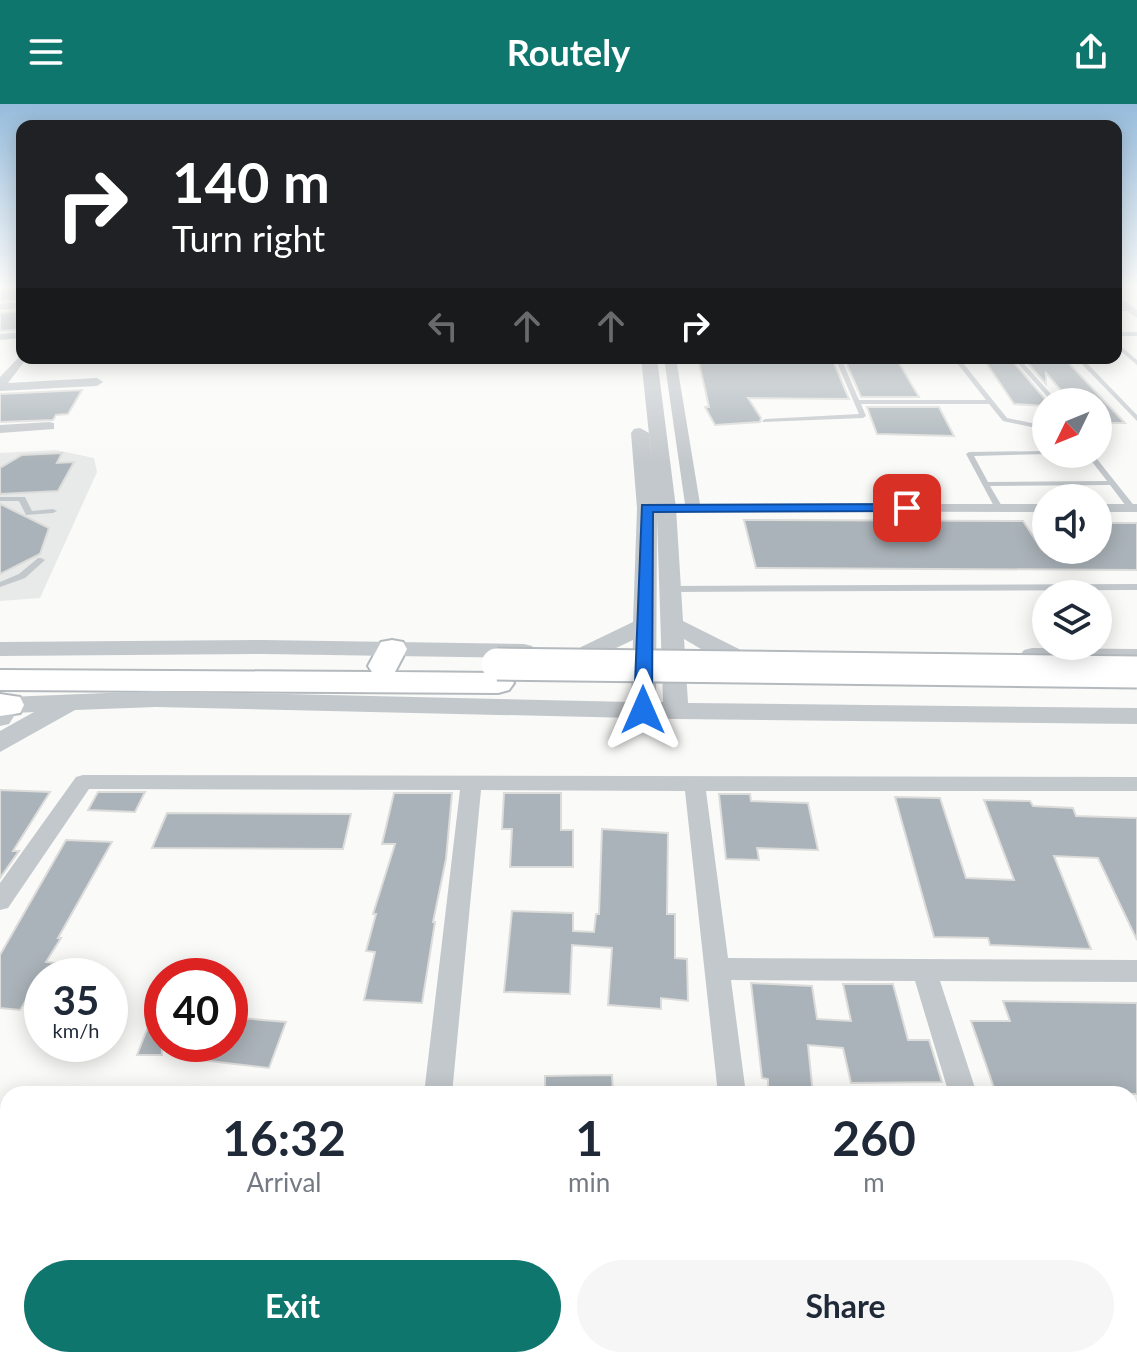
<!DOCTYPE html>
<html lang="en">
<head>
<meta charset="utf-8">
<style>
	:root { --surface:#fff; --page:#f6f6f7; --text:#1f2937; --muted:#747a83; --accent:#0f766e }
	body { margin:0; font-family:Lato,sans-serif; background:var(--page); color:var(--text); height:100vh; display:flex; flex-direction:column; font-size:30px; white-space:nowrap }
	* { box-sizing:border-box; margin:0 }
	p { font-size:26px; color:var(--muted) }
	.icon { flex:none; width:44px; height:44px; fill:none; stroke:currentColor; stroke-width:2; stroke-linecap:round; stroke-linejoin:round }
	.map { position:relative; flex:1; overflow:hidden }
	.side { position:absolute; left:0px; top:982px; width:1138px; height:282px; display:flex; flex-direction:column; background:var(--surface); border-radius:24px 24px 0 0; box-shadow:0 4px 20px #0003 }
	.side>* { flex:none }
	.top-card { position:absolute; left:16px; top:16px; width:1106px; height:244px; border-radius:16px; box-shadow:0 4px 20px #0003; background:#202124; color:#fff; overflow:hidden }
	.needle { width:52px; rotate:227deg }
	.controls { position:absolute; left:1032px; top:284px; display:grid; gap:16px }
	.controls a { display:grid; place-items:center; width:80px; height:80px; border-radius:50%; background:var(--surface); box-shadow:0 4px 20px #0003; font-size:40px }
	.speed { position:absolute; left:24px; top:854px; display:flex; gap:16px; font-size:40px; font-weight:700; text-align:center }
	.speed>* { display:grid; place-content:center; width:104px; height:104px; border-radius:50%; background:var(--surface); box-shadow:0 4px 20px #0003; line-height:1 }
	.speed small { font-size:20px; font-weight:400 }
	.speed .limit { border:12px solid #d22; background:#fff; color:#111 }
	.pin { position:absolute; display:grid; place-items:center; width:68px; height:68px; color:#fff; margin:-34px; border-radius:16px; box-shadow:0 4px 12px #0006 }
	.me { position:absolute; width:88px; margin:-44px; rotate:0deg; stroke-linejoin:round; filter:drop-shadow(0 0 6px #0008) }
	.turn { display:flex; align-items:center; gap:28px; height:168px; padding:0 24px; font-size:36px }
	.turn .icon { width:104px; height:104px; stroke-width:2.5 }
	.turn b { display:block; font-size:56px; line-height:68px }
	.lanes { display:flex; align-items:center; height:76px; padding:0 24px; background:#0003; justify-content:center; gap:40px; direction:ltr }
	.lanes .off { opacity:.35 }
	.eta { display:flex; justify-content:space-evenly; align-items:center; height:136px; text-align:center }
	.eta b { font-size:48px; font-weight:700; line-height:56px }
	.button { display:flex; gap:16px; margin-top:auto; padding:16px 24px }
	.button a { flex:1; height:92px; border-radius:48px; background:var(--accent); color:#fff; font-size:32px; font-weight:700; line-height:92px; text-align:center }
	.button a+a { background:var(--page); color:var(--text) }
	header { display:flex; justify-content:space-between; align-items:center; height:104px; padding:0 24px; background:var(--accent); color:#fff; font-size:36px; font-weight:700 }
	.map>svg:first-child { display:block }
</style>
</head>
<body>
<header><svg class="icon" aria-label="menu" viewBox="0 0 24 24"><path d="M4 6h16M4 12h16M4 18h16"/></svg>Routely<svg class="icon" aria-label="share" viewBox="0 0 24 24"><path d="M12 15V3M7 8l5-5 5 5M5 13v7h14v-7"/></svg></header>
<div class="map">
<svg width="1137" height="1263" viewBox="0 0 1137 1263">
	<rect width="100%" height="100%" fill="#fafaf8"/>
	<!-- built -->
	<polygon fill="#e8e9e9" points="56,346 94,354 97,368 40,494 0,497 0,349"/>
	<!-- green -->
	<rect fill="#dadfd7" x="1130" y="1093" width="7" height="134"/>
	<!-- building -->
	<g fill="#aab3b9" stroke="#dcdcda" stroke-width="2">
		<polygon points="0,182 22,182 22,195 0,197"/>
		<polygon points="22,207 22,225 0,227 0,209"/>
		<polygon points="698,254 832,254 849,295 748,294 761,314 760,318 715,321 705,303 709,303"/>
		<polygon points="844,254 896,254 919,293 861,293"/>
		<polygon points="983,254 1010,254 1046,296 1046,302 1014,300"/>
		<polygon points="1023,254 1064,254 1125,319 1098,319 1098,298 1071,298 1046,269 1046,280"/>
		<polygon points="82,286 68,310 56,311 53,316 0,318 0,290"/>
		<polygon points="867,303 939,303 954,332 877,330"/>
		<polygon points="62,349 57,359 74,358 58,387 0,390 0,364 22,351"/>
		<polygon points="0,400 49,424 40,450 0,470"/>
		<polygon points="744,416 1023,417 1042,446 1098,446 1098,419 1137,419 1137,466 756,464"/>
		<polygon points="0,686 50,688 13,747 19,747 0,774"/>
		<polygon points="98,688 145,688 135,708 88,706"/>
		<polygon points="394,689 452,689 446,755 433,818 435,818 422,899 364,896 375,848 366,847 376,810 373,810 395,740 382,740"/>
		<polygon points="504,689 561,689 561,726 573,726 573,763 510,763 512,725 502,725"/>
		<polygon points="719,690 750,690 751,697 808,699 818,746 757,744 759,756 726,755"/>
		<polygon points="895,693 940,694 966,774 1014,776 984,696 1030,697 1033,702 1073,704 1076,712 1137,714 1137,836 1098,754 1054,752 1091,845 990,841 988,834 934,833"/>
		<polygon points="167,709 351,710 343,745 152,744"/>
		<polygon points="602,725 668,729 667,810 675,810 675,854 687,855 688,897 661,894 661,905 608,901 612,844 572,841 570,890 504,888 512,807 573,809 573,827 594,828 596,810 599,810"/>
		<polygon points="66,736 112,738 58,834 61,834 46,858 55,859 48,872 42,872 40,885 33,885 20,906 0,904 0,851"/>
		<polygon points="751,879 812,882 817,915 851,917 843,880 893,880 908,936 929,936 942,978 851,979 843,944 808,941 813,990 768,990 768,975 762,974"/>
		<polygon points="161,890 162,951 137,951"/>
		<polygon points="1003,897 1137,899 1137,990 996,990 971,917 1010,917"/>
		<polygon points="230,913 286,918 269,964 200,956 207,940 230,940"/>
		<polygon points="612,971 613,990 545,990 545,972"/>
	</g>
	<g fill="none" stroke-linecap="round" stroke-linejoin="round">
		<defs>
			<g id="trunk">
				<polygon points="392,536 403,538 407,545 395,568 498,569 509,572 514,579 509,586 498,589 0,586 0,566 372,568 368,562 381,538"/>
				<polygon points="0,590 20,593 24,601 20,609 0,612"/>
			</g>
		</defs>
		<!-- trunk casing -->
		<use href="#trunk" stroke="#b4b9bd" stroke-width="4"/>
		<!-- service -->
		<g fill="#c3c8cc" fill-rule="evenodd">
			<polygon points="1116,203 1130,203 1133,205 1130,207 1116,207"/>
			<rect x="1116" y="228" width="21" height="4"/>
			<polygon points="1116,238 1137,256 1137,261 1116,243"/>
			<polygon points="835,254 841,254 859,296 986,296 953,254 959,254 1007,314 1046,322 1046,326 1003,317 989,300 861,300 866,312 863,314 763,318 762,317 765,315 859,310"/>
			<polygon points="1013,254 1019,254 1058,298 1052,298"/>
			<polygon points="1076,254 1082,254 1137,311 1137,317"/>
			<polygon points="1046,347 1046,350 1048,350 974,352 988,378 1107,377 1086,350 1093,350 1136,404 1132,406 1129,406 1110,381 990,382 1003,404 999,406 996,406 966,350 969,348"/>
			<polygon points="0,393 25,393 32,407 53,405 57,407 53,409 26,411 19,397 0,397"/>
			<polygon points="38,454 41,454 45,456 25,474 0,483 0,478 19,470"/>
			<polygon points="1137,480 1137,486 669,488 665,485 669,482"/>
		</g>
		<!-- minor -->
		<g fill="#c3c8cc" fill-rule="evenodd">
			<polygon points="1116,190 1137,206 1137,214 1116,198"/>
			<polygon points="22,198 22,204 0,206 0,200"/>
			<polygon points="22,228 22,234 0,236 0,230"/>
			<polygon points="22,250 22,254 27,254 8,279 97,274 103,278 97,282 0,287 0,273"/>
			<polygon points="664,254 676,254 700,400 1046,400 1046,408 645,407 645,401 650,400 685,400"/>
			<polygon points="49,318 54,319 54,325 0,329 0,321"/>
			<rect x="1098" y="400" width="39" height="8"/>
			<polygon points="83,671 1137,673 1137,687 706,687 728,854 1137,856 1137,878 940,877 977,990 949,990 915,877 731,876 746,990 718,990 685,687 481,686 452,990 424,990 460,686 89,685 8,804 0,806 0,779 76,673"/>
			<rect x="1130" y="1060" width="7" height="30"/>
			<rect x="0" y="1080" width="8" height="30"/>
			<polygon points="1130,1235 1137,1235 1137,1263 1118,1263 1115,1256 1130,1256"/>
			<polygon points="38,1256 72,1256 69,1263 35,1263"/>
			<rect x="481" y="1256" width="34" height="7"/>
			<polygon points="746,1256 780,1256 781,1263 747,1263"/>
			<polygon points="1030,1256 1064,1256 1067,1263 1033,1263"/>
		</g>
		<!-- tertiary -->
		<g fill="#c3c8cc" fill-rule="evenodd">
			<path d="M641,254H657L676,404L683,517L739,545L743,550L739,555C721,560 700,544 684,535L688,599L1137,604V620L676,615L156,603L75,606L0,648V627L34,608L16,609L9,620L0,622V595L8,593L156,587L631,598L633,536L597,553H581L577,548L581,543L633,518L637,404L631,329L634,325L640,324L649,329L652,359ZM657,414L663,598H656Z"/>
			<polygon points="263,536 524,540 532,542 536,547 532,552 524,554 263,550 0,552 0,538"/>
			<polygon points="1032,544 1137,545 1137,559 1024,556 1020,551 1024,546"/>
		</g>
		<!-- trunk -->
		<use href="#trunk" fill="#fff" fill-rule="evenodd"/>
		<defs>
			<polyline id="trunk-bridge" points="497,560 1137,568"/>
		</defs>
		<!-- trunk-bridge casing -->
		<use href="#trunk-bridge" stroke="#b4b9bd" stroke-width="35" stroke-linecap="butt"/>
		<!-- trunk-bridge -->
		<use href="#trunk-bridge" stroke="#fff" stroke-width="31"/>
	</g>
	<!-- sky -->
	<linearGradient id="sky" x2="0" y2="1"><stop stop-color="#96bcdc"/><stop offset="0.51" stop-color="#fdfdfc"/><stop offset="1" stop-color="#fdfdfc" stop-opacity="0"/></linearGradient>
	<rect width="1137" height="359" fill="url(#sky)"/>
	<!-- route -->
	<polygon fill="#1a73e8" stroke="#114b97" stroke-width="2" points="907,400 914,404 912,407 653,408 652,606 649,610 637,610 634,606 642,401"/>
</svg>
<div class="controls">
<a><svg class="needle" viewBox="-14 -14 28 28"><path d="M0-13l5 13h-10z" fill="#e53935"/><path d="M0 13l5-13h-10z" fill="#747a83"/></svg></a>
<a><svg class="icon" aria-label="sound" viewBox="0 0 24 24"><path d="M4 9h4l5-4v14l-5-4H4zM17 9q2 3 0 6"/></svg></a>
<a><svg class="icon" aria-label="layers" viewBox="0 0 24 24"><path d="M12 4l9 5-9 5-9-5zM3 14l9 5 9-5"/></svg></a>
</div>
<div class="speed"><div>35<small>km/h</small></div><div class="limit">40</div></div>
<div class="pin" style="left:907px;top:404px;background:#d93025"><svg class="icon" aria-label="arrive" viewBox="0 0 24 24"><path d="M6 21V4h12l-3 4 3 4H6"/></svg></div>
<svg class="me" style="left:643px;top:606px" viewBox="-20 -20 40 40"><path d="M0-17L14 15 0 8-14 15z" fill="#1a73e8" stroke="#fff" stroke-width="4"/></svg>
<div class="top-card">
<div class="turn"><svg class="icon" aria-label="right" viewBox="0 0 24 24"><path d="M7 20v-9h11M14 6l5 5-5 5"/></svg><div><b>140 m</b>Turn right</div></div>
<div class="lanes"><svg class="icon off" aria-label="left" viewBox="0 0 24 24"><path d="M17 20v-9H6M10 6l-5 5 5 5"/></svg><svg class="icon off" aria-label="ahead" viewBox="0 0 24 24"><path d="M12 20V5M6 11l6-6 6 6"/></svg><svg class="icon off" aria-label="ahead" viewBox="0 0 24 24"><path d="M12 20V5M6 11l6-6 6 6"/></svg><svg class="icon" aria-label="right" viewBox="0 0 24 24"><path d="M7 20v-9h11M14 6l5 5-5 5"/></svg></div>
</div>
<section class="side">
<div class="eta">
<div><b>16:32</b><p>Arrival</p></div>
<div><b>1</b><p>min</p></div>
<div><b>260</b><p>m</p></div>
</div>
<div class="button"><a>Exit</a><a>Share</a></div>
</section>
</div>
</body>
</html>
